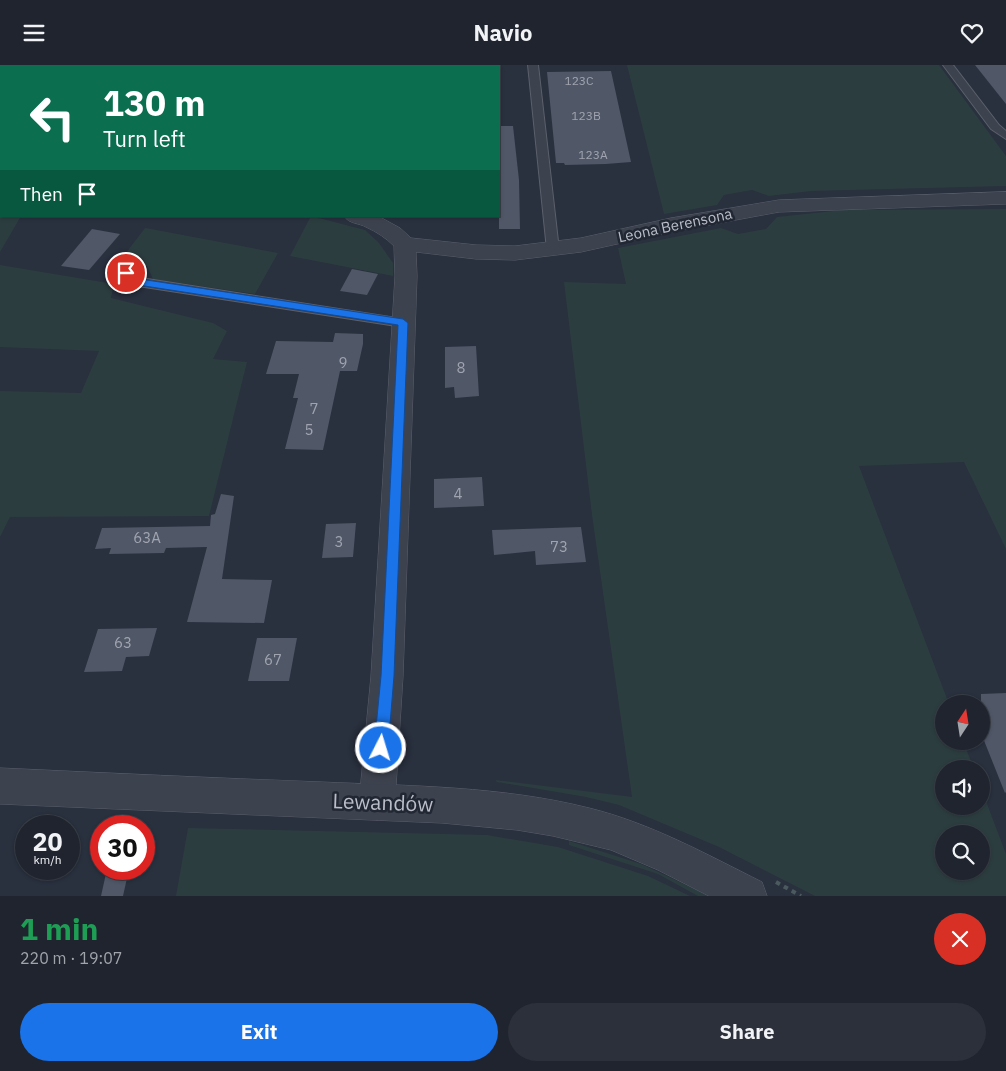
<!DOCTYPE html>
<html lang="en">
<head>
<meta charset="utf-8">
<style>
	:root { --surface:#1f242e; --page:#2c303a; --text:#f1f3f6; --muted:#a1a4aa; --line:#3c414a; --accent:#1a73e8 }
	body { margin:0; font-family:"IBM Plex Sans",sans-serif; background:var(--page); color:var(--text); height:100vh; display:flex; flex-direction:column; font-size:19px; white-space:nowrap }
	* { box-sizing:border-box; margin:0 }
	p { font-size:16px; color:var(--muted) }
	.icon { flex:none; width:28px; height:28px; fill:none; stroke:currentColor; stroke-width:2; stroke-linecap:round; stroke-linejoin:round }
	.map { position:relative; height:831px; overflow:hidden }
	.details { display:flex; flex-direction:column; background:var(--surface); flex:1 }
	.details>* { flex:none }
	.guide { position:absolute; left:0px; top:0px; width:500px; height:152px; box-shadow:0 1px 4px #0004,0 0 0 1px var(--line); background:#0b6e4f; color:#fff; overflow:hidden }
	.needle { width:32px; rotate:12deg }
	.tools { position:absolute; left:935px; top:630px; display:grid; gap:10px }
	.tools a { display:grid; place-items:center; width:55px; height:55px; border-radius:50%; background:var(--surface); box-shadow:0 1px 4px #0004,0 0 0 1px var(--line); font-size:25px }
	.speed { position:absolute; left:15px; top:750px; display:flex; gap:10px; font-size:25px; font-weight:700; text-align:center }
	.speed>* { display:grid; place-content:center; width:65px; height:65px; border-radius:50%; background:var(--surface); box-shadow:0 1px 4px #0004,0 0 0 1px var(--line); line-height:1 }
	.speed small { font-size:12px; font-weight:400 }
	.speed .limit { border:8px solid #d22; background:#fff; color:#111 }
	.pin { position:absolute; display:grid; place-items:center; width:42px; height:42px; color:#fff; margin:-21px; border:2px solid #fff; border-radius:50%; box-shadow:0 1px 5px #0007 }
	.me { position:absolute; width:55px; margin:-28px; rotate:5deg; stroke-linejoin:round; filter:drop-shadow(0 0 4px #0008) }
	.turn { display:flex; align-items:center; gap:18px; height:105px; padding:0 20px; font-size:22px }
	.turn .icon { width:65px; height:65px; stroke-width:2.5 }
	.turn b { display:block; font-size:35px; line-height:42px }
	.then { display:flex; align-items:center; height:48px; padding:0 20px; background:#0003; gap:10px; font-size:19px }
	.round { display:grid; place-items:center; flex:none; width:52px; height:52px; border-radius:26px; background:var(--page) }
	.summary { display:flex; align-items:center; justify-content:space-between; height:85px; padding:0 20px }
	h1 { font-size:30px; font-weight:700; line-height:38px; color:#1e9e55 }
	.action { display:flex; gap:10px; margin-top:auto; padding:10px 20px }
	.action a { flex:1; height:58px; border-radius:30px; background:var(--accent); color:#fff; font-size:20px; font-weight:700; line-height:58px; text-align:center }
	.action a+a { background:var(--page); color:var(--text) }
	header { display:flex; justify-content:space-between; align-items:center; height:65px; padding:0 20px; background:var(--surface); font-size:22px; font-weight:700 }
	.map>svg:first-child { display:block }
</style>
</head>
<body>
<header><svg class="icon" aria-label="menu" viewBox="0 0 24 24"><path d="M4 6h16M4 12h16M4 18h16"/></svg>Navio<svg class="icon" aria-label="heart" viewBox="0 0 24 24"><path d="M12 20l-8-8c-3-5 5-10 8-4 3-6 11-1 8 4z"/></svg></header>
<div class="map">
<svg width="1006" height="831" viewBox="0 0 1006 831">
	<rect width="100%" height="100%" fill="#29303e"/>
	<!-- green -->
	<g fill="#2c3d40" fill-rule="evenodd">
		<polygon points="627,0 939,0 1006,91 1006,121 811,126 769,131 752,125 724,130 717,140 664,149"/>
		<polygon points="0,103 1,151 21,151 0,187"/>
		<path d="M1006,144V484L964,397L859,401L949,639H944V676H963L974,704H944V741H981V723L1006,789V831H815L719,782L619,740L586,732L497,717L495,715L632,732L592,450L564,217L626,219L618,183L721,163L738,169L766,164L777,152L843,145ZM944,769H981V806H944Z"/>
		<polygon points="311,151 365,165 379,178 393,198 393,211 290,191"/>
		<polygon points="145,163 151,164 278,188 255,229 153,214 147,201 119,197"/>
		<polygon points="0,200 114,219 111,233 213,258 227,266 213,294 247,297 209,451 10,452 0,472 0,326 81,328 99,286 0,282"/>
		<polygon points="188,763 487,770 558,782 648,811 690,831 176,831"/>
		<polygon points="569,776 641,799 710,831 698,831 658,809 569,780"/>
	</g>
	<!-- building -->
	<g fill="#505767">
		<polygon points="975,0 1006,0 1006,39"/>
		<polygon points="611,6 631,97 606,99 565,100 564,98 556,98 547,7"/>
		<polygon points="499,61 513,61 519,115 520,164 499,164"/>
		<polygon points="92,164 120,169 89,205 61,201"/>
		<polygon points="352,204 378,209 367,230 340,226"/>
		<polygon points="335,268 363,269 363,279 357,306 340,306 323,385 285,384 298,333 293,333 299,309 266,309 276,276 333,277"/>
		<polygon points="476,281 479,331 455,333 454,322 445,323 445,282"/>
		<polygon points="482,412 484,441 434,443 434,414"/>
		<polygon points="221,429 234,431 222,514 272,515 264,558 187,557 207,482 166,483 164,488 109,489 111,483 95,484 102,463 210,461 211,450 215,449"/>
		<polygon points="356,458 353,492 322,493 326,459"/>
		<polygon points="581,462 586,497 536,500 535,486 494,490 492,465"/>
		<polygon points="157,563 149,591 126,592 122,606 84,607 98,564"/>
		<polygon points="257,573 297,573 289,616 248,616"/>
		<polygon points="1006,628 1006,727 1005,728 981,668 981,629"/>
		<polygon points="107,804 129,804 123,831 101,831"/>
	</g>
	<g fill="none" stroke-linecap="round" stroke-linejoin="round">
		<defs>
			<g id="service">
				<polygon points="528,0 538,0 559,185 553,189 547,185"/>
				<polygon points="943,0 953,0 999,60 1006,66 1006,74 991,64"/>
				<polygon points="115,198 141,213 403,254 408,255 409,258 408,261 403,262 138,221 111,205 109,202"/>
			</g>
			<g id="minor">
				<rect x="0" y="87" width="1" height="12"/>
				<path d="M1006,127V139L779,147L671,167L581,187L515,195L476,194L416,187L417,211L403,611L395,737L390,750L377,755L364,750L359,737L371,611L395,211L394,181C386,173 377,167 366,162C359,158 349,159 344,151H378L400,163L411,173L476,180L515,181L581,173L671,153L779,135Z"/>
			</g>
			<path id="tertiary" d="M0,703C107,708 214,713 321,717C411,721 501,721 589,743C650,758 706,789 762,817L767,831H709L658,805L611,785L553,771L517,765L442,758L0,739Z"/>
		</defs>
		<!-- service casing -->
		<use href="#service" stroke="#5b606c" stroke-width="2"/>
		<!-- minor casing -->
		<use href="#minor" stroke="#5b606c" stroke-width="1"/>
		<!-- tertiary casing -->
		<use href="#tertiary" stroke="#5b606c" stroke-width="1"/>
		<!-- path -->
		<polyline stroke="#4b5a5e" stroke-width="4" stroke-dasharray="4.5 4.5" stroke-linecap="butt" points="776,817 801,831"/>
		<!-- service -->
		<use href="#service" fill="#3d424f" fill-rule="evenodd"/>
		<!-- minor -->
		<use href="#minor" fill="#3d424f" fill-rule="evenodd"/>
		<!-- tertiary -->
		<use href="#tertiary" fill="#3d424f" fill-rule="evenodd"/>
	</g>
	<!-- route -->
	<polygon fill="#1a73e8" stroke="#114b97" points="123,205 129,205 140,214 403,254 408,258 394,611 388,683 386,688 381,690 376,688 374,683 381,611 398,260 138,220 123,210"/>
	<g text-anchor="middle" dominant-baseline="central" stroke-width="5" stroke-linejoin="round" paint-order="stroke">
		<!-- far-number labels -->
		<g font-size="12" fill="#a0a4b0">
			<text x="579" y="15">123C</text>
			<text x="586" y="50">123B</text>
			<text x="593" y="89">123A</text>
		</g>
		<!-- far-street labels -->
		<g font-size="15" fill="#babec9" stroke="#222734">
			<text transform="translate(675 160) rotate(-12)">Leona Berensona</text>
		</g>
		<!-- number labels -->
		<g font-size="15" fill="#a0a4b0">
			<text x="343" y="297">9</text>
			<text x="461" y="302">8</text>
			<text x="314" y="343">7</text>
			<text x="309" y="364">5</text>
			<text x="458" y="428">4</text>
			<text x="147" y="472">63A</text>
			<text x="339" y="476">3</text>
			<text x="559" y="481">73</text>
			<text x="123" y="577">63</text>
			<text x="273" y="594">67</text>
		</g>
		<!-- near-street labels -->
		<g font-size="21" fill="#babec9" stroke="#222734">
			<text transform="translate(383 737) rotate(2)">Lewandów</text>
		</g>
	</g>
</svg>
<div class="tools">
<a><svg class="needle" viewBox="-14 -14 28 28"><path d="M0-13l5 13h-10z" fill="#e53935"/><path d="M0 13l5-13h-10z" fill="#a1a4aa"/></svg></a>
<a><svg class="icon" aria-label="sound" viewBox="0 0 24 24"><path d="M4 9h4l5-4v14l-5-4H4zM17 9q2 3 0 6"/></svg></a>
<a><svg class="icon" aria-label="search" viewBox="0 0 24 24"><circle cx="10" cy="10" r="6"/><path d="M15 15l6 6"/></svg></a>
</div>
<div class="speed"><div>20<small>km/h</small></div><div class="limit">30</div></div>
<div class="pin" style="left:126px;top:208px;background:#d93025"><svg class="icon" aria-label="arrive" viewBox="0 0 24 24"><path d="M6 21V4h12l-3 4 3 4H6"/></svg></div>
<svg class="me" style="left:381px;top:683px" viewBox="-20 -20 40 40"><circle r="17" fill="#1a73e8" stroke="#fff" stroke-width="3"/><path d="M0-11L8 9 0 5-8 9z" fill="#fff"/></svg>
<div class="guide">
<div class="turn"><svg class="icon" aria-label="left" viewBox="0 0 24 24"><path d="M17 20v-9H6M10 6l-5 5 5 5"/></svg><div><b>130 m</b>Turn left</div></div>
<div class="then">Then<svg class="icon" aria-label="arrive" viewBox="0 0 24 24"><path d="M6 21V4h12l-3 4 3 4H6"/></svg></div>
</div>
</div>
<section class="details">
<div class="summary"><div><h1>1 min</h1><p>220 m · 19:07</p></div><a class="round" style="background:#d93025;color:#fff"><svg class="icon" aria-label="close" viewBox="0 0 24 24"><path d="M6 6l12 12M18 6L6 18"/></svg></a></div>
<div class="action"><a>Exit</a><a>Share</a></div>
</section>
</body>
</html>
